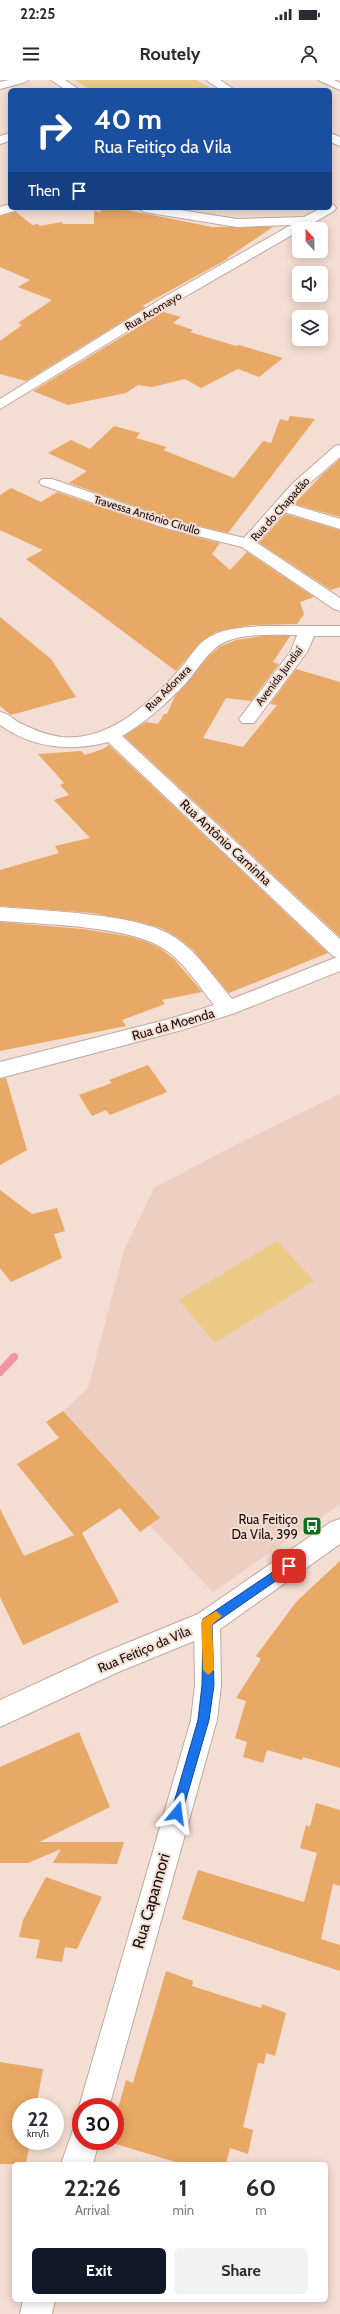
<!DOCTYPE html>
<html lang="en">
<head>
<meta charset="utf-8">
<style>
	:root { --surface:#fff; --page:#f2f2f3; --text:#2b2b33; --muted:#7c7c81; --accent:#111827 }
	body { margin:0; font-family:Cabin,sans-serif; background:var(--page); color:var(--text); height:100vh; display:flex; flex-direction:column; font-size:15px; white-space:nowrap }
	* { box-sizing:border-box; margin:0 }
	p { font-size:13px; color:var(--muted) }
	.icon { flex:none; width:22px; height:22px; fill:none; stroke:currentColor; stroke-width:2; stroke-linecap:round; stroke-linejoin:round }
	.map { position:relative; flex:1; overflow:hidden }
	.panel { position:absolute; left:12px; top:2082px; width:316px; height:140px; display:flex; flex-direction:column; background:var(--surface); border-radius:6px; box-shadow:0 2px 10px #0003 }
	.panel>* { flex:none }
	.guide { position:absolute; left:8px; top:8px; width:324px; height:122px; border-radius:6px; box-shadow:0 2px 10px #0003; background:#1a4fa0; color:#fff; overflow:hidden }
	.needle { width:26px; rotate:338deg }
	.buttons { position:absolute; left:292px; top:142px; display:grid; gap:8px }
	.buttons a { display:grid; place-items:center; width:36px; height:36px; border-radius:6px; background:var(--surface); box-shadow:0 2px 10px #0003; font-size:20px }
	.speed { position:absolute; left:12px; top:2018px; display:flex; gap:8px; font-size:20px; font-weight:700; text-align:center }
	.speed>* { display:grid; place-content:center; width:52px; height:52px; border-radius:50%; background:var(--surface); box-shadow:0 2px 10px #0003; line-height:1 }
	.speed small { font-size:10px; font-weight:400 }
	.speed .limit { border:6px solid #d22; background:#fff; color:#111 }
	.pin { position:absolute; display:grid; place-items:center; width:34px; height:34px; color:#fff; margin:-17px; border-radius:8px; box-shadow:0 2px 6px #0006 }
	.me { position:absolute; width:44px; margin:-22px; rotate:16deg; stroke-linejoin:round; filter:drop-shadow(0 0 3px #0008) }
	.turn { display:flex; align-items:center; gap:14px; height:84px; padding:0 20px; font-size:18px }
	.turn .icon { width:52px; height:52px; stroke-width:2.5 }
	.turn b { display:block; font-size:28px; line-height:34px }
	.then { display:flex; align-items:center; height:38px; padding:0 20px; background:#0003; gap:8px; font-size:15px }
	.eta { display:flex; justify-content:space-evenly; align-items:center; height:68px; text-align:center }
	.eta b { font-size:24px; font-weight:800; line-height:28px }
	.primary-button { display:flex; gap:8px; margin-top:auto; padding:8px 20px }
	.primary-button a { flex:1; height:46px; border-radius:6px; background:var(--accent); color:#fff; font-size:16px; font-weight:800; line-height:46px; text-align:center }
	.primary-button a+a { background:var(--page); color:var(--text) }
	.status { display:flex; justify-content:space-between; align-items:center; height:28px; padding:0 20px; background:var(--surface); direction:ltr }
	.status svg { height:11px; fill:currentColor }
	header { display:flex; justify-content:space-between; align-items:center; height:52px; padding:0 20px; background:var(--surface); font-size:18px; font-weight:800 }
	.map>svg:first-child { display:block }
</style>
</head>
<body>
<div class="status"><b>22:25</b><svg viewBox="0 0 49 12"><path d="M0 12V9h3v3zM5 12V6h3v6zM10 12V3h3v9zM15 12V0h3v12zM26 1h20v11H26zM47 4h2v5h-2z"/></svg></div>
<header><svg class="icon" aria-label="menu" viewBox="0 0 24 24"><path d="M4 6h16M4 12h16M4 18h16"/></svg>Routely<svg class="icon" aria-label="person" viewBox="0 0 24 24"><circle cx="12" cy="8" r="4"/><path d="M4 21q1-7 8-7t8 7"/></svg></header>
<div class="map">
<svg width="340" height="2234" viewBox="0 0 340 2234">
	<rect width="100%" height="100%" fill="#f4ddd2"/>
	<!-- built -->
	<polygon fill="#edcfc1" points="340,1014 340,1424 213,1512 52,1342 88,1308 124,1171 154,1108 245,1060"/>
	<!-- green -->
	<g fill="#ebcb86">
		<polygon points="75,0 196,0 214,10 90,10"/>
		<polygon points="277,1161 314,1201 215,1263 179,1220"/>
	</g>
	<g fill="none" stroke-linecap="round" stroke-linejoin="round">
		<!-- stream -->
		<polyline stroke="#f094a6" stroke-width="8" points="0,1292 14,1277"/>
	</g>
	<!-- building -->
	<g fill="#e8a866">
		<polygon points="102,128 127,130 212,147 273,147 227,178 229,178 142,226 146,227 26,301 0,294 0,261 22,245 18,243 52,220 18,207 30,200 0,187 0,136 16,132 32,145 38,144 40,146 62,142 63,144 94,144 94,131 100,132"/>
		<polygon points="163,232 181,237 173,243 193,250 190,252 236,266 239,265 283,278 259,297 238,289 201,308 185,299 152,307 138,305 126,313 68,325 33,311"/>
		<polygon points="290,336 315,339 228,453 174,440 69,403 87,391 48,373 71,360 90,369 114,346 140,353 136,358 167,367 163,370 234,398 263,361 271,363 280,339 288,341"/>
		<polygon points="340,379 340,437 294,424 325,392"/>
		<polygon points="11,408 41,422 57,412 162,448 220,463 212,474 230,490 247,472 314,517 300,522 304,534 297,544 251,545 216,552 201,562 176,591 26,479 43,470 0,450 0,415"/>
		<polygon points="285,434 340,450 340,507 331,510 259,463"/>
		<polygon points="0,537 51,579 76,617 11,635 0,626"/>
		<polygon points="262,556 290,556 273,582 279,584 251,621 226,618 203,658 243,667 277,625 270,624 296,589 340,602 340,857 124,656 146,642 158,644 164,634 167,634 175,616 210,575 221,566 236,560"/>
		<polygon points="109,665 328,873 229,913 193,870 177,857 161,848 140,842 92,833 0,826 0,790 59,773 55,766 90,758 54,720 69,715 60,705 64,703 38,674 81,671 85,675 103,669"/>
		<polygon points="0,842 83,849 127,856 145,861 160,868 175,880 202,912 162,920 165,924 122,940 126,946 0,971"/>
		<polygon points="148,985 167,1012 110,1035 106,1030 92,1036 79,1015 112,1003 109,1000"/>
		<polygon points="6,998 27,1070 0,1085 0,999"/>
		<polygon points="0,1110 32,1134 57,1128 65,1151 54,1154 62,1178 11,1202 0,1188"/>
		<polygon points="63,1331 160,1438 140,1452 120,1428 82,1453 119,1522 23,1565 0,1517 0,1429 24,1476 74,1455 17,1384 59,1358 46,1342"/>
		<polygon points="340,1481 340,1688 303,1677 302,1680 267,1670 263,1683 243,1677 247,1662 235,1658 246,1621 236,1618 261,1579 256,1576 296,1522"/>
		<polygon points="79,1652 110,1727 39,1762 124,1762 117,1784 53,1783 61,1769 28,1783 0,1783 0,1687"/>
		<polygon points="316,1723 340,1730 340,1806 333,1804 321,1859 340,1865 340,1891 182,1839 198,1790 304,1822 317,1773 300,1768 306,1745 310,1747"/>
		<polygon points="46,1797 102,1817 77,1869 65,1867 62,1882 36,1878 40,1860 19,1857 23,1840"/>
		<polygon points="166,1891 193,1901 192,1906 261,1928 262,1924 286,1933 275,1976 266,1973 264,1984 258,1983 243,2047 253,2050 248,2074 230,2068 226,2084 182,2084 109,2062 115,2061 115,2039 126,2000 133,2003"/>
		<polygon points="0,1982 43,1989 36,2027 21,2027 21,2061 30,2061 26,2084 0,2084"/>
	</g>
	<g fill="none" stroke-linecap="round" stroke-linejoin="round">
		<defs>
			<g id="minor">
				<polygon points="9,0 28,0 26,2 0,9 0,2"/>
				<polygon points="51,0 65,0 80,10 66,10"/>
				<polygon points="206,0 220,0 235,10 221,10"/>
				<polygon points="318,0 334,0 340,3 340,10"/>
				<polygon points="10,53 10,61 0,64 0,56"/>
				<polygon points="330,53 340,57 340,66 330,62"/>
				<polygon points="10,124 10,128 17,128 15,131 0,135 0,127"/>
				<polygon points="330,124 334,125 336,128 334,131 303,149 299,149 299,151 174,223 0,329 0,319 164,217 291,145 237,147 144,132 138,128 168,128 237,139 304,137 321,128 330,128"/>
				<polygon points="340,365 340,377 302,410 290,424 340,439 340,449 284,432 257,463 340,518 340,531 334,529 242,467 162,447 42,405 39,402 42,399 52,399 174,441 244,458 292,404 335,366"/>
				<path d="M264,546H340V556H314L307,572L254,643H242L239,639L291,571L297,555C275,555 248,553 227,561C209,568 198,590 185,604C166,624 146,642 122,656L340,859V891L235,933L182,950L0,998V982L173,938L214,925C198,905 183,880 161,867C127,846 41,844 0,841V827C44,831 141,833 176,858C199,874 214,898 232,919L337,877L333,876L108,662C70,672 32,668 0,645V632C7,633 12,638 18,642C32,649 46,655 61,657C109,662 150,623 180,589C190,578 197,563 211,556C226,548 247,547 264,546Z"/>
				<polygon points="207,1531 216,1534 220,1543 221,1605 217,1640 109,2027 81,2027 81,2033 79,2027 191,1640 195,1605 194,1543 198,1534"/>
				<polygon points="81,2047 81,2061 99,2061 93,2084 61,2084 73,2050"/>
				<polygon points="23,2220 55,2220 52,2234 20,2234"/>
			</g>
			<polygon id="tertiary" points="340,1439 340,1464 216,1552 116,1593 0,1647 0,1620 98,1575 198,1534 331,1442"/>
		</defs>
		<!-- minor casing -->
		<use href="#minor" stroke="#bfa99f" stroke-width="2"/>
		<!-- tertiary casing -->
		<use href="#tertiary" stroke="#bfa99f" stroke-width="2"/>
		<!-- minor -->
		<use href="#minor" fill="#fff" fill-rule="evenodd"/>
		<!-- tertiary -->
		<use href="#tertiary" fill="#fff" fill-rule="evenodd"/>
	</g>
	<!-- route -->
	<polygon fill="#1a73e8" stroke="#114b97" points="289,1481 294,1486 293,1489 212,1545 214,1605 209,1640 182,1733 181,1737 177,1739 173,1737 171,1733 198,1640 202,1605 203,1539"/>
	<!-- slow -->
	<polygon fill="#f59e0b" points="216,1531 222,1536 212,1545 214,1590 208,1595 203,1590 201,1543 203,1539"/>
	<!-- icons -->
	<defs>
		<symbol id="bus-square" viewBox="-11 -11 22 22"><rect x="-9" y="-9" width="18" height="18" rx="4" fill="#0c701e" stroke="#f4ddd2"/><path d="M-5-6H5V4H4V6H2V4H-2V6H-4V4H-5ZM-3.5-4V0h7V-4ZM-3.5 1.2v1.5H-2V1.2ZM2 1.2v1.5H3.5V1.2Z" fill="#fff"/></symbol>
	</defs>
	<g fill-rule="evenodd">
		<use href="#bus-square" x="301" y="1435" width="22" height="22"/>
	</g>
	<g text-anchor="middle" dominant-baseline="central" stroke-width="4" stroke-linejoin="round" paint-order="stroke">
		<!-- far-street labels -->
		<g font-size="11" fill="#140d09" stroke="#f4ddd2">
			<text transform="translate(153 231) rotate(-31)">Rua Acomayo</text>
			<text transform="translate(280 429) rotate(-48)">Rua do Chapadão</text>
			<text transform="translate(147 435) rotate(17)">Travessa Antônio Cirullo</text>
			<text transform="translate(279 596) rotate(-53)">Avenida Jundiaí</text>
			<text transform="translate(168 608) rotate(-45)">Rua Adonara</text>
		</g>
		<!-- street labels -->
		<g font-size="13" fill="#140d09" stroke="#f4ddd2">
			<text transform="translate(226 762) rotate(43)">Rua Antônio Caminha</text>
			<text transform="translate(173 944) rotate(-16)">Rua da Moenda</text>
			<text transform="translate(144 1569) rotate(-23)">Rua Feitiço da Vila</text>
		</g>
		<!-- poi labels -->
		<g font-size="13" fill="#140d09" stroke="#f4ddd2" text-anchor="end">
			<text x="298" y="1439">Rua Feitiço<tspan x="298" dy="15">Da Vila, 399</tspan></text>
		</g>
		<!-- near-street labels -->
		<g font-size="16" fill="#140d09" stroke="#f4ddd2">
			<text transform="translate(151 1821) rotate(-74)">Rua Capannori</text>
		</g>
	</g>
</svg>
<div class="buttons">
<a><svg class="needle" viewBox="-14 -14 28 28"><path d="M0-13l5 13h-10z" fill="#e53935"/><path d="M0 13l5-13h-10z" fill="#7c7c81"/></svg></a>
<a><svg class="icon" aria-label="sound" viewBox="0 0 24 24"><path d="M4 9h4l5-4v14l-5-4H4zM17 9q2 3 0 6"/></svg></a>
<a><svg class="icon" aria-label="layers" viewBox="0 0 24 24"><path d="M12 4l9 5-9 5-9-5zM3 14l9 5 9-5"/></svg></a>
</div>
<div class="speed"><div>22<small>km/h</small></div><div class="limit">30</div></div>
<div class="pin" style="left:289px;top:1486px;background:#d93025"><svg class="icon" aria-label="arrive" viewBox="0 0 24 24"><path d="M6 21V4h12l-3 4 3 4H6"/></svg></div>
<svg class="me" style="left:177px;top:1733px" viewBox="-20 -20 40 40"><path d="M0-17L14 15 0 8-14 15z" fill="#1a73e8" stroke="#fff" stroke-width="4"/></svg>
<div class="guide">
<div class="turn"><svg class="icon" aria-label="right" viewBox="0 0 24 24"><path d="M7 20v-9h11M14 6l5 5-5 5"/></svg><div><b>40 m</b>Rua Feitiço da Vila</div></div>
<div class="then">Then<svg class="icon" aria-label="arrive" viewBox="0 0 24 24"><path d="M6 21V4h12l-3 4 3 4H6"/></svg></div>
</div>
<section class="panel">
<div class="eta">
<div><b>22:26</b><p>Arrival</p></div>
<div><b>1</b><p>min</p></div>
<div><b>60</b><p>m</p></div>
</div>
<div class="primary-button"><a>Exit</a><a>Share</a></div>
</section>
</div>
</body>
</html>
